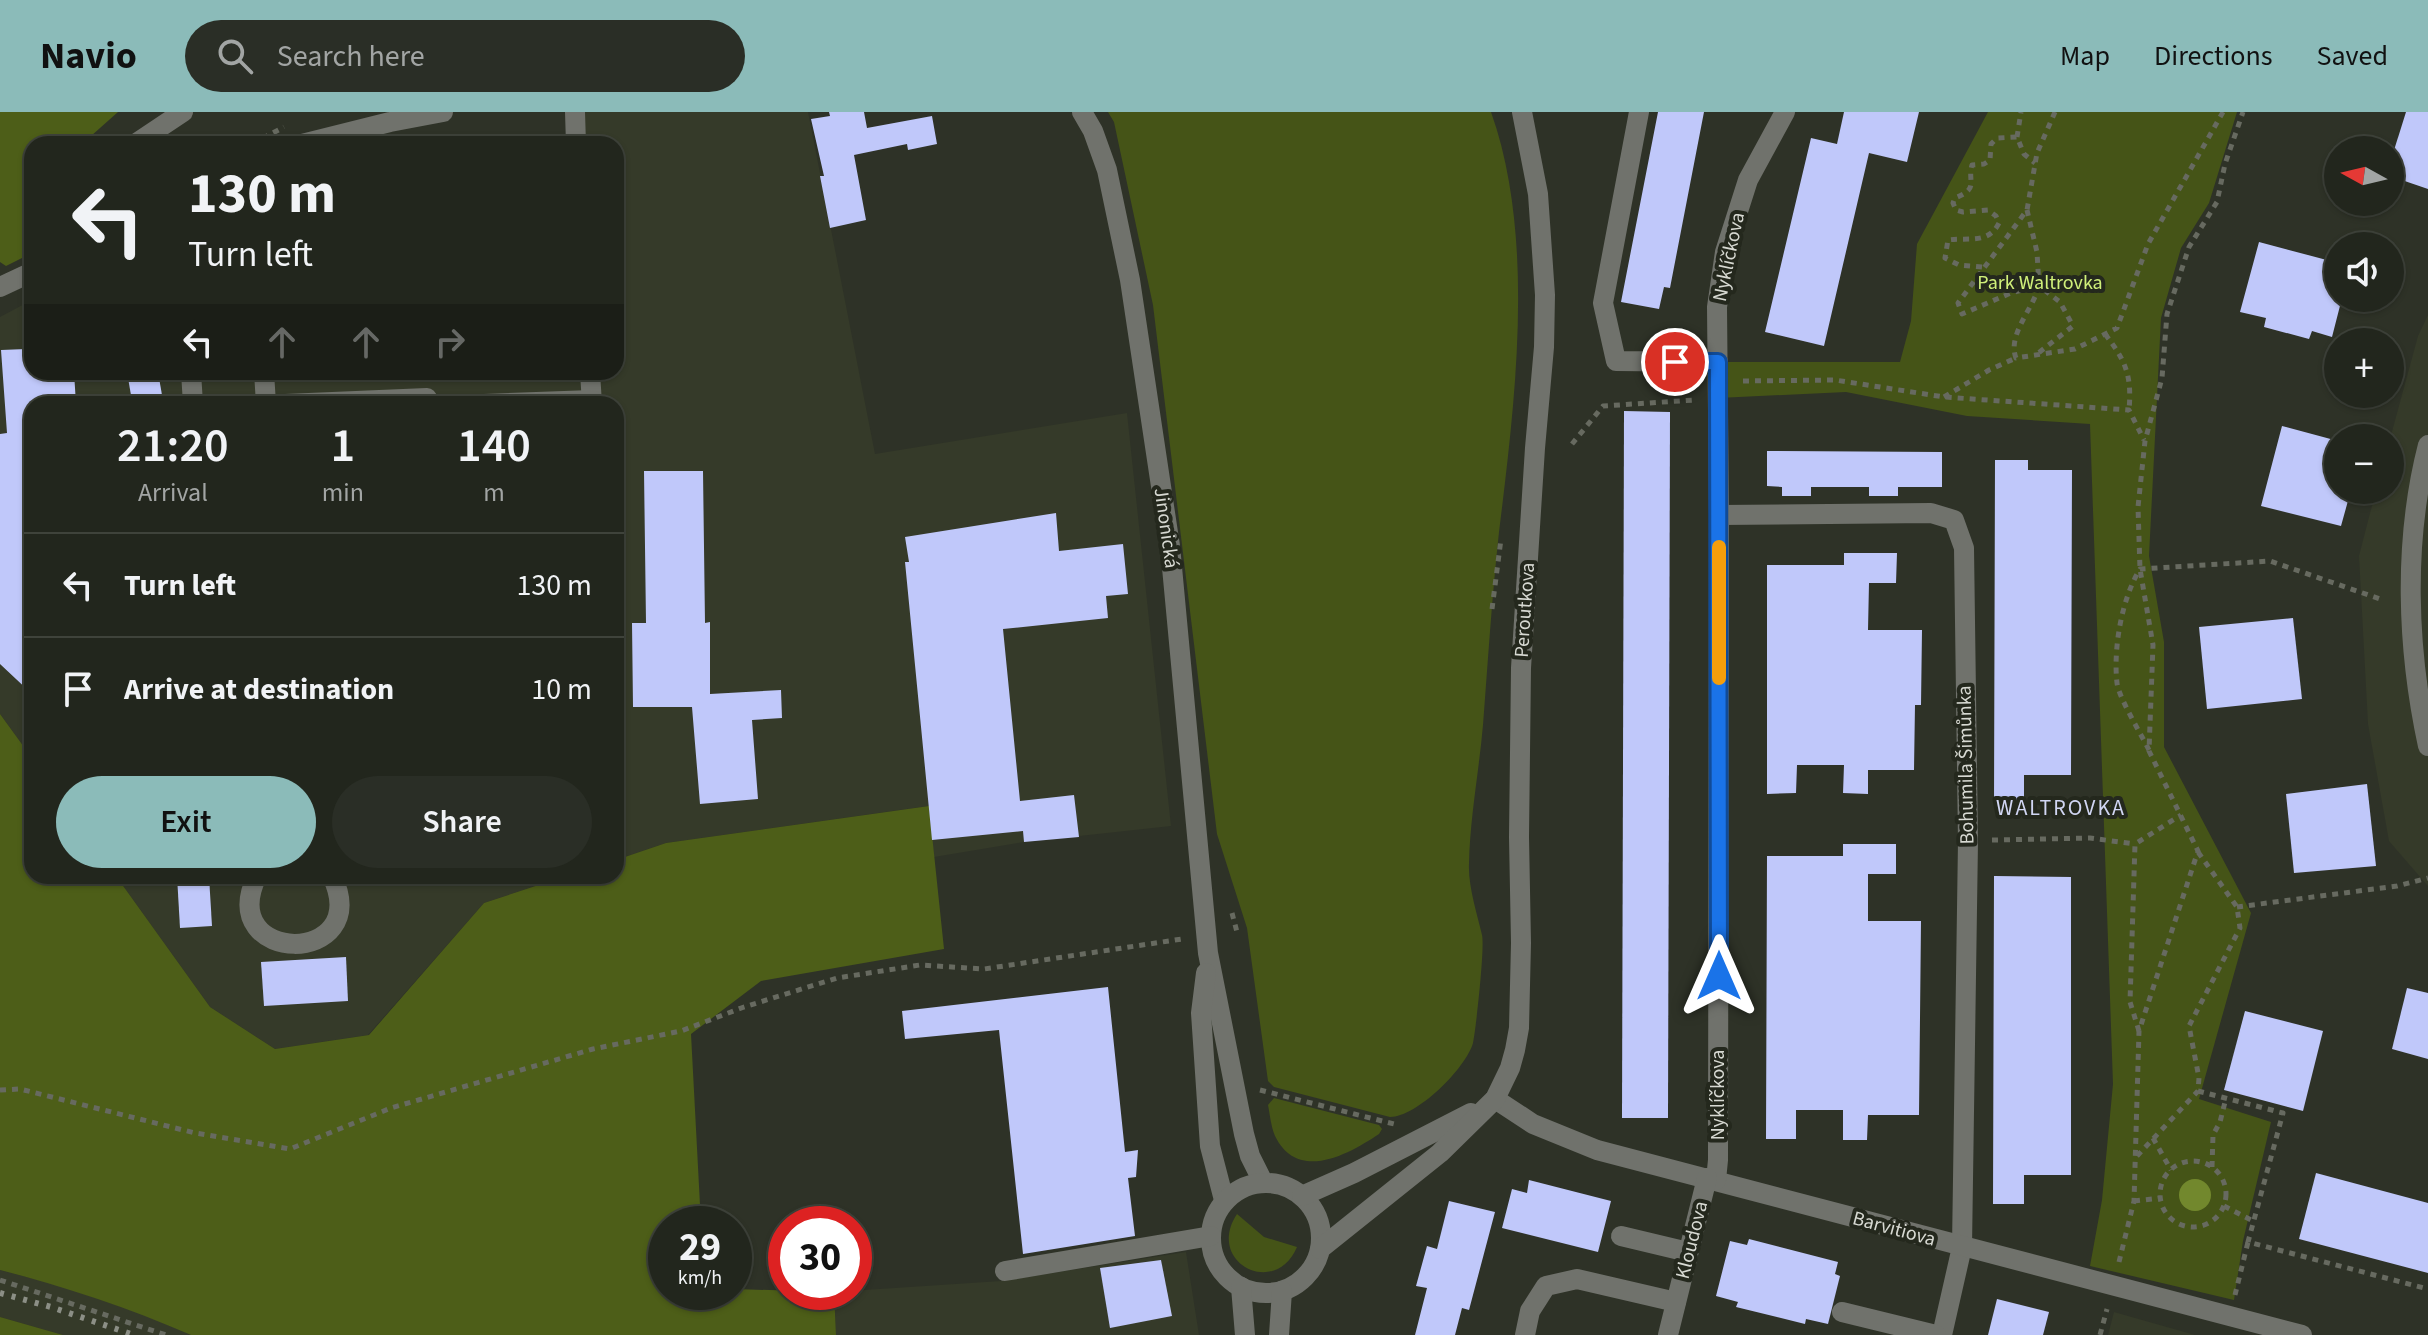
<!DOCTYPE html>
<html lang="en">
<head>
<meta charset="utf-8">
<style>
	:root { --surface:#22261d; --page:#2a2e26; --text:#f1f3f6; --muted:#a2a5a4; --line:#3f433b; --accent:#8bbbb9 }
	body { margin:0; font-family:"Source Sans 3",sans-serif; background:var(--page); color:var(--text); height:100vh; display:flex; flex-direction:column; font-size:30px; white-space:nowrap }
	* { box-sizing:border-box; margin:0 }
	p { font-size:26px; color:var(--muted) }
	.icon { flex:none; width:44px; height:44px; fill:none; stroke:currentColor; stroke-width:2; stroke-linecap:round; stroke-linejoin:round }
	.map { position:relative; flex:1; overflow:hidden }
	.side { position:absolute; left:24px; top:284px; width:600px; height:488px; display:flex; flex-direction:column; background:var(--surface); border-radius:24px; box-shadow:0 2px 6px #0004,0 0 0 2px var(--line) }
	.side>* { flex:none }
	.top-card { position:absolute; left:24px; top:24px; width:600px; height:244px; border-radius:24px; box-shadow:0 2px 6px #0004,0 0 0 2px var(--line); background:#22261d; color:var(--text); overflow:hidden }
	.needle { width:52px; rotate:278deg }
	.buttons { position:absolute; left:2324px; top:24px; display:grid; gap:16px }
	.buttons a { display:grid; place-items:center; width:80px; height:80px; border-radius:50%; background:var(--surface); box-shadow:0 2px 6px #0004,0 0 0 2px var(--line); font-size:40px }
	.speed { position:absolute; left:648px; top:1094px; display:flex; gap:16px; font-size:40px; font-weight:700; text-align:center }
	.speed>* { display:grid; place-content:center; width:104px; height:104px; border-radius:50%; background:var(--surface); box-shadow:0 2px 6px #0004,0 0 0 2px var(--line); line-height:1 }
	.speed small { font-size:20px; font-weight:400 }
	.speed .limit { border:12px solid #d22; background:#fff; color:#111 }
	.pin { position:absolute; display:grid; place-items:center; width:68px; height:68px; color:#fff; margin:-34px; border:4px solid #fff; border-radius:50%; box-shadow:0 2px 8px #0007 }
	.me { position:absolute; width:88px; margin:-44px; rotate:0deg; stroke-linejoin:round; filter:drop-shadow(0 0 6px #0008) }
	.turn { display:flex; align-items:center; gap:28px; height:168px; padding:0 32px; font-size:36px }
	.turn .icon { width:104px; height:104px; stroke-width:2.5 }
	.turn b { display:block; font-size:56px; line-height:68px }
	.lanes { display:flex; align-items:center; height:76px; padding:0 32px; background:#0003; justify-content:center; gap:40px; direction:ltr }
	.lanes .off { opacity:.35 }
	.eta { display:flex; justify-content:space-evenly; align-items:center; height:136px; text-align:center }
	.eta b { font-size:48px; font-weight:600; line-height:56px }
	.cta { display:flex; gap:16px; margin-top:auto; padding:16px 32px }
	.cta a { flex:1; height:92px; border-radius:48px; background:var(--accent); color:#111; font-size:32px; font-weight:600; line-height:92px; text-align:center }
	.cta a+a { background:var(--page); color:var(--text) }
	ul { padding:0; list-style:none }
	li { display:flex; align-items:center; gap:24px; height:104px; padding:0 32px; border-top:2px solid var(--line) }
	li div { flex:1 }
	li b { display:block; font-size:30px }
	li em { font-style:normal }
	header { display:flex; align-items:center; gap:48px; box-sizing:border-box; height:112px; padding:0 40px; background:var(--accent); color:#111 }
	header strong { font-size:38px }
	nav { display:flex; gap:44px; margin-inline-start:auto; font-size:28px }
	.search { width:560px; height:72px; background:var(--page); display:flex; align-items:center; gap:20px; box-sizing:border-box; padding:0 28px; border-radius:44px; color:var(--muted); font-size:30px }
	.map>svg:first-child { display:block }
</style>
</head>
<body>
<header>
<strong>Navio</strong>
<div class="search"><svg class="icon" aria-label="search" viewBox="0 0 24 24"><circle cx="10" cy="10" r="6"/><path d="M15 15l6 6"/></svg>Search here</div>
<nav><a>Map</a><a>Directions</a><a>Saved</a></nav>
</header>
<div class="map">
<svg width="2428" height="1223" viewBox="0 0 2428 1223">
	<rect width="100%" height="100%" fill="#2e3227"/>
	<!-- built -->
	<g fill="#353a29">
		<polygon points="575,0 808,0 875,342 1127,301 1171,714 1024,730 934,745 928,694 666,731 616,748 616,292 32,292 32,646 0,602 0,205 32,188 32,260 616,260 616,32 576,32"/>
		<polygon points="2428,203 2428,774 2389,729 2368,612 2359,444 2376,378 2390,378 2390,327 2418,224"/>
		<polygon points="116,764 566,764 484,791 368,923 275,937 210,895"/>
		<polygon points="1186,1140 1199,1223 836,1223 834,1180 1001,1169"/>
		<polygon points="0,1158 58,1173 145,1203 191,1223 63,1223 0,1205"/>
		<polygon points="2114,1200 2195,1223 2108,1223"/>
	</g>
	<!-- green -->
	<g fill="#455417">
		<path d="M1108,0H1491C1536,126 1515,290 1499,420C1492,484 1488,549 1483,613C1479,659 1470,705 1469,752C1468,774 1477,801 1482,823C1485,834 1476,917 1473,931C1466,956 1417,1005 1390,1005L1274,975L1268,969L1247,816L1217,722L1153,193L1114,10Z"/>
		<polygon points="1988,0 2237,0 2209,91 2181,136 2161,206 2149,444 2164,530 2164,635 2251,801 2199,987 2271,1010 2243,1129 2234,1188 2090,1154 2102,1088 2113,972 2090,312 1967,304 1846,280 1718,286 1718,250 1900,250 1911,209 1917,132"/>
		<path d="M1274,986L1379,1013L1382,1017L1379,1022C1349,1042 1298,1071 1275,1024C1271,1015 1270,1003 1268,993Z"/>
		<path d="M1237,1102L1264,1125L1297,1135C1275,1187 1205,1150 1237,1102Z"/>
	</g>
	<!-- forest -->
	<g fill="#4d5e18">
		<polygon points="0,0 118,0 82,32 32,32 32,141 6,154 0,150"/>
		<path d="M0,602L32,646V764H116L210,895L275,937L369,923L484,791L566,764H616V748L666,731L929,694L944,837L761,869L691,922L701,1112H666V1180H734V1177L834,1180L836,1223H191C129,1196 66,1175 0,1158Z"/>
		<polygon points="0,1205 63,1223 0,1223"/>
	</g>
	<!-- water -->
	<circle fill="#72882d" cx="2195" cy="1083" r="16"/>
	<!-- building -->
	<g fill="#c0c8fa">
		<polygon points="829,0 864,0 867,16 932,4 937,32 908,38 907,32 854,43 866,108 830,116 820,64 824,64 811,7 830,4"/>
		<polygon points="1658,0 1704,0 1670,176 1664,175 1659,197 1621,190"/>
		<polygon points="1844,0 1919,0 1907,50 1869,41 1824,234 1765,220 1811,26 1837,32"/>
		<polygon points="2406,0 2428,0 2428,77 2390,64 2390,51"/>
		<polygon points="2259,130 2338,151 2338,186 2342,186 2332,225 2312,219 2309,227 2264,215 2266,206 2240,200"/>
		<polygon points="26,237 26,246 32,246 32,260 74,260 76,292 32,292 32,582 0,552 0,322 7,321 1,238"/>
		<polygon points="127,260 158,260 162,283 132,289"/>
		<polygon points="1624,299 1670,300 1668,1006 1622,1006"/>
		<polygon points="2282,314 2338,329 2338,378 2351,378 2341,414 2261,394"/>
		<polygon points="1767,339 1942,340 1942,375 1898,375 1898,384 1869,384 1869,375 1811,375 1811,384 1782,384 1782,375 1767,374"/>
		<polygon points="1995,348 2028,348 2028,358 2072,358 2071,663 2024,663 2024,692 1994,692"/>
		<polygon points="644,359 703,359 705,511 710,510 710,582 781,578 782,606 752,608 758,687 700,692 692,595 633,595 632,511 646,511"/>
		<polygon points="1056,401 1059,439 1123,432 1128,482 1106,484 1108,506 1003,517 1020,689 1074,683 1079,725 1024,730 1023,719 932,728 905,450 909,450 905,425"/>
		<polygon points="1844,441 1897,441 1896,471 1869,471 1868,518 1922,518 1921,593 1915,593 1914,658 1868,658 1868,682 1843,681 1844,653 1797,653 1796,681 1767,682 1767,453 1844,453"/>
		<polygon points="2293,506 2302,587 2207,597 2199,515"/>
		<polygon points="2367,672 2376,754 2294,761 2286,682"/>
		<polygon points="1843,732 1896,732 1896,762 1868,762 1868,809 1921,809 1919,1003 1868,1003 1867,1028 1843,1028 1843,998 1796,998 1796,1027 1766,1027 1767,744 1843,744"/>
		<polygon points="177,764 209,764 212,814 180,816"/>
		<polygon points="1994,764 2071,765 2071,1063 2024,1063 2024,1092 1993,1092"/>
		<polygon points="346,845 348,889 264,894 261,850"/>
		<polygon points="1108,875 1125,1040 1138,1038 1136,1065 1128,1066 1135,1124 1023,1142 999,918 905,927 902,899"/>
		<polygon points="2407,876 2428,881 2428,947 2392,937"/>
		<polygon points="2245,899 2323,919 2303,999 2224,978"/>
		<polygon points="2316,1061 2428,1091 2428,1161 2299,1127"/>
		<polygon points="1529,1068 1611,1089 1598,1140 1502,1116 1512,1077 1527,1081"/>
		<polygon points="1449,1089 1495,1100 1469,1198 1462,1196 1455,1223 1415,1223 1427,1176 1416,1174 1427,1134 1437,1137"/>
		<polygon points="1749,1127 1838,1150 1835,1162 1840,1164 1828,1212 1806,1207 1805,1212 1736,1195 1738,1190 1716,1184 1730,1129 1747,1133"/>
		<polygon points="1161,1148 1172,1204 1110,1216 1100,1156"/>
		<polygon points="1997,1187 2049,1200 2043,1223 1988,1223"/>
	</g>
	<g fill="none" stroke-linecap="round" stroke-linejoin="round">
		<!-- path -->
		<g stroke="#676a60" stroke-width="5" stroke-dasharray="6 6" stroke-linecap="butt">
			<path d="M2055,0L2037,41L2027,98L1958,191L1962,202L2011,181L2039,174C2033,197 2007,223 2016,246L2075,237L2117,216L2148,132L2223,0"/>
			<polyline points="2017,25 2021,0"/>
			<polyline points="252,32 284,15"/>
			<polyline points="2027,98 2037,140 2039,174 2060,190 2073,214 2037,242"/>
			<path d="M1982,155L1959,153L1945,146L1948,128C1967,125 1988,133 1999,111L1996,104L1988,98L1963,100L1956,98L1953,91L1955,86C1980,76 1967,71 1972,53L1984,52L1990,48L1991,32L1997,26L2017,25L2024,42L2035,51"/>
			<path d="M2105,222C2126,249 2132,264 2129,298"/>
			<polyline points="1743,269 1835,268 1944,285 2129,298 2144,328"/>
			<polyline points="1944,285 1989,258 2016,246"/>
			<polyline points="1572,332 1603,294 1694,288"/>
			<polyline points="1492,497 1501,427"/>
			<path d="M2149,638C2141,622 2119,586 2117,571C2113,536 2122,486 2140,457L2270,449L2380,487"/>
			<polyline points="1992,728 2090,726 2135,732"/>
			<polyline points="2237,795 2397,774 2428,766"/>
			<polyline points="1232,801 1237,820"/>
			<polyline points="2139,919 2130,890 2135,732 2181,703"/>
			<polyline points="0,978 20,977 195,1021 290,1037 391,996 593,937 681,919 744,895 837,866 920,853 984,857 1182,827"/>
			<polyline points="1260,978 1394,1012"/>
			<polyline points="2198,979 2283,1001 2248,1130 2428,1177"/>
			<polyline points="2153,1026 2171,1058"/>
			<polyline points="2137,1044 2198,979 2199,966 2189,914 2240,816 2237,795 2198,740"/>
			<circle cx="2193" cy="1082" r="33"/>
			<polyline points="2212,1055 2213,1023 2220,1010 2226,986"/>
			<polyline points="2134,1089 2161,1086"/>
			<polyline points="2224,1094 2253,1109"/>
			<polyline points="2119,1150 2134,1089 2139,919 2198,739 2149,639 2153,533 2140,457 2138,395 2145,329 2162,266 2167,202 2189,135 2217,90 2225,52 2243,0"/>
			<polyline points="0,1168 166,1223"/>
			<polyline points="2235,1183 2248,1130"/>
			<polyline points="2100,1223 2107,1197"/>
		</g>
		<!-- minor -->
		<g stroke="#70726c" stroke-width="20">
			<polyline points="575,0 576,32"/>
			<polyline points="1082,0 1093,19 1107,58 1130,168 1170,434 1208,841 1244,1022 1250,1044 1263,1070"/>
			<polyline points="1639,0 1603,191 1616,249 1718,250"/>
			<polyline points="135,32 183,0"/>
			<polyline points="302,32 390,10 443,0"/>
			<polyline points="0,175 32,160"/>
			<polyline points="191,260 193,292"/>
			<polyline points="264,260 266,292"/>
			<polyline points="590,260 592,292"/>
			<polyline points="285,292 427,286"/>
			<polyline points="484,292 592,288"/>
			<path d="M2428,333C2403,430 2407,537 2428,634"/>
			<polyline points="1719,403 1931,401 1954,408 1964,436 1968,729 1962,1135 1942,1223"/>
			<path d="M257,764C214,854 375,855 332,764"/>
			<polyline points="1206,861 1201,901 1210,1034 1224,1088"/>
			<polyline points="1495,987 1533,1012 1597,1038 2302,1223"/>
			<polyline points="1716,1068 1718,1048 1719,403 1717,195 1725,140 1748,68 1785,0"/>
			<circle cx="1266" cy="1126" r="55"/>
			<polyline points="1302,1084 1354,1061 1471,1001"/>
			<polyline points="1621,1124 1688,1140"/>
			<polyline points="1320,1137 1440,1041 1495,987 1510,956 1515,938 1519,916 1521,831 1519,725 1521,556 1535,336 1544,235 1545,183 1538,82 1522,0"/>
			<polyline points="1005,1159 1211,1124"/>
			<polyline points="1241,1175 1245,1223"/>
			<polyline points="1842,1200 1936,1223"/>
			<polyline points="1279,1223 1282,1179"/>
			<polyline points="1525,1223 1530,1199 1546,1174 1577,1167 1676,1190"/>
			<polyline points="1668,1223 1707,1066"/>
		</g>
		<!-- rail -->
		<polyline stroke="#8c8f86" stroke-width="6" stroke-dasharray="4 8" stroke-linecap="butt" points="0,1181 51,1195 134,1223"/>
	</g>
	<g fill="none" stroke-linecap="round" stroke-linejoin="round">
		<defs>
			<polyline id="route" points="1675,250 1718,250 1719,864"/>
		</defs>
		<!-- route casing -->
		<use href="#route" stroke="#114b97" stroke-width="20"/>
		<!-- route -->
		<use href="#route" stroke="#1a73e8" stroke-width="14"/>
		<!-- slow -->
		<polyline stroke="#f59e0b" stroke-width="14" points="1719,566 1719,435"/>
	</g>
	<g text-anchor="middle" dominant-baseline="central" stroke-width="8" stroke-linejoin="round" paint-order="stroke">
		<!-- street labels -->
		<g font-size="20" fill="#d7d9d2" stroke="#24281d">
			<text transform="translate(1729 145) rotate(-78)">Nyklíčkova</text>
			<text transform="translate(1166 416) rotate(82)">Jinonická</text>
			<text transform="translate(1525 498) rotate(-86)">Peroutkova</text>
			<text transform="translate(1966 653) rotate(-91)">Bohumila Šimůnka</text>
			<text transform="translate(1718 983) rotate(-90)">Nyklíčkova</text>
			<text transform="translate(1894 1117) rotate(15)">Barvitiova</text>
			<text transform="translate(1692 1128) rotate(-76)">Kloudova</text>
		</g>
		<!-- park labels -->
		<g font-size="20" fill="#d0f07a" stroke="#24281d">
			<text x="2040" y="171">Park Waltrovka</text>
		</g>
		<!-- neighbourhood labels -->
		<g font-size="22" letter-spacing="2" fill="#d1d6f3" stroke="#24281d">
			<text x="2061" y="696">WALTROVKA</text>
		</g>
	</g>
</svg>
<div class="buttons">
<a><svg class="needle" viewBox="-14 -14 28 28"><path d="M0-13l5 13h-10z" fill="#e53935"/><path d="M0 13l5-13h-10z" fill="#a2a5a4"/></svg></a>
<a><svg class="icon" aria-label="sound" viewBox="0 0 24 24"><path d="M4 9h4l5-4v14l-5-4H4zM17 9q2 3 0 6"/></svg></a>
<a>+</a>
<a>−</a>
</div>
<div class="speed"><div>29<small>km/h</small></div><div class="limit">30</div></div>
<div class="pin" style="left:1675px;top:250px;background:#d93025"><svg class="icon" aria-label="arrive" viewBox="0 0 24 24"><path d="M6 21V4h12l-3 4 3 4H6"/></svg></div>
<svg class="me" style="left:1719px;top:864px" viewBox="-20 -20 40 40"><path d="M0-17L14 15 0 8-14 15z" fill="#1a73e8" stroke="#fff" stroke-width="4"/></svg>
<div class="top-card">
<div class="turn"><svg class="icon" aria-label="left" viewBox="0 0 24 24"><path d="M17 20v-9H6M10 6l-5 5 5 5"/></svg><div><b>130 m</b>Turn left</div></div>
<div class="lanes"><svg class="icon" aria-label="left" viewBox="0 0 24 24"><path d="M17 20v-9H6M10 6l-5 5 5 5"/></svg><svg class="icon off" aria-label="ahead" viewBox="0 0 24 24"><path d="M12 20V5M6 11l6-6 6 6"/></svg><svg class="icon off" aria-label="ahead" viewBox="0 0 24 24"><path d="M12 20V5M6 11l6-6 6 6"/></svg><svg class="icon off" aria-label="right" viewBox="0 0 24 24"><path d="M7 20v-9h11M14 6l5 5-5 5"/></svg></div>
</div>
<section class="side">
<div class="eta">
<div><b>21:20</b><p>Arrival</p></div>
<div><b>1</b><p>min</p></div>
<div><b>140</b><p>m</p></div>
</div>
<ul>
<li><svg class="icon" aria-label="left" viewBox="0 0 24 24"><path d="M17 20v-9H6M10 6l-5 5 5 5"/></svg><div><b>Turn left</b></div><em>130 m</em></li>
<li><svg class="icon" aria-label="arrive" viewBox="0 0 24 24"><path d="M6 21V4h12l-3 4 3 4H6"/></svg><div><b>Arrive at destination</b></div><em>10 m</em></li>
</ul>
<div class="cta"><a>Exit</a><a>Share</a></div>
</section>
</div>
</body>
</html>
